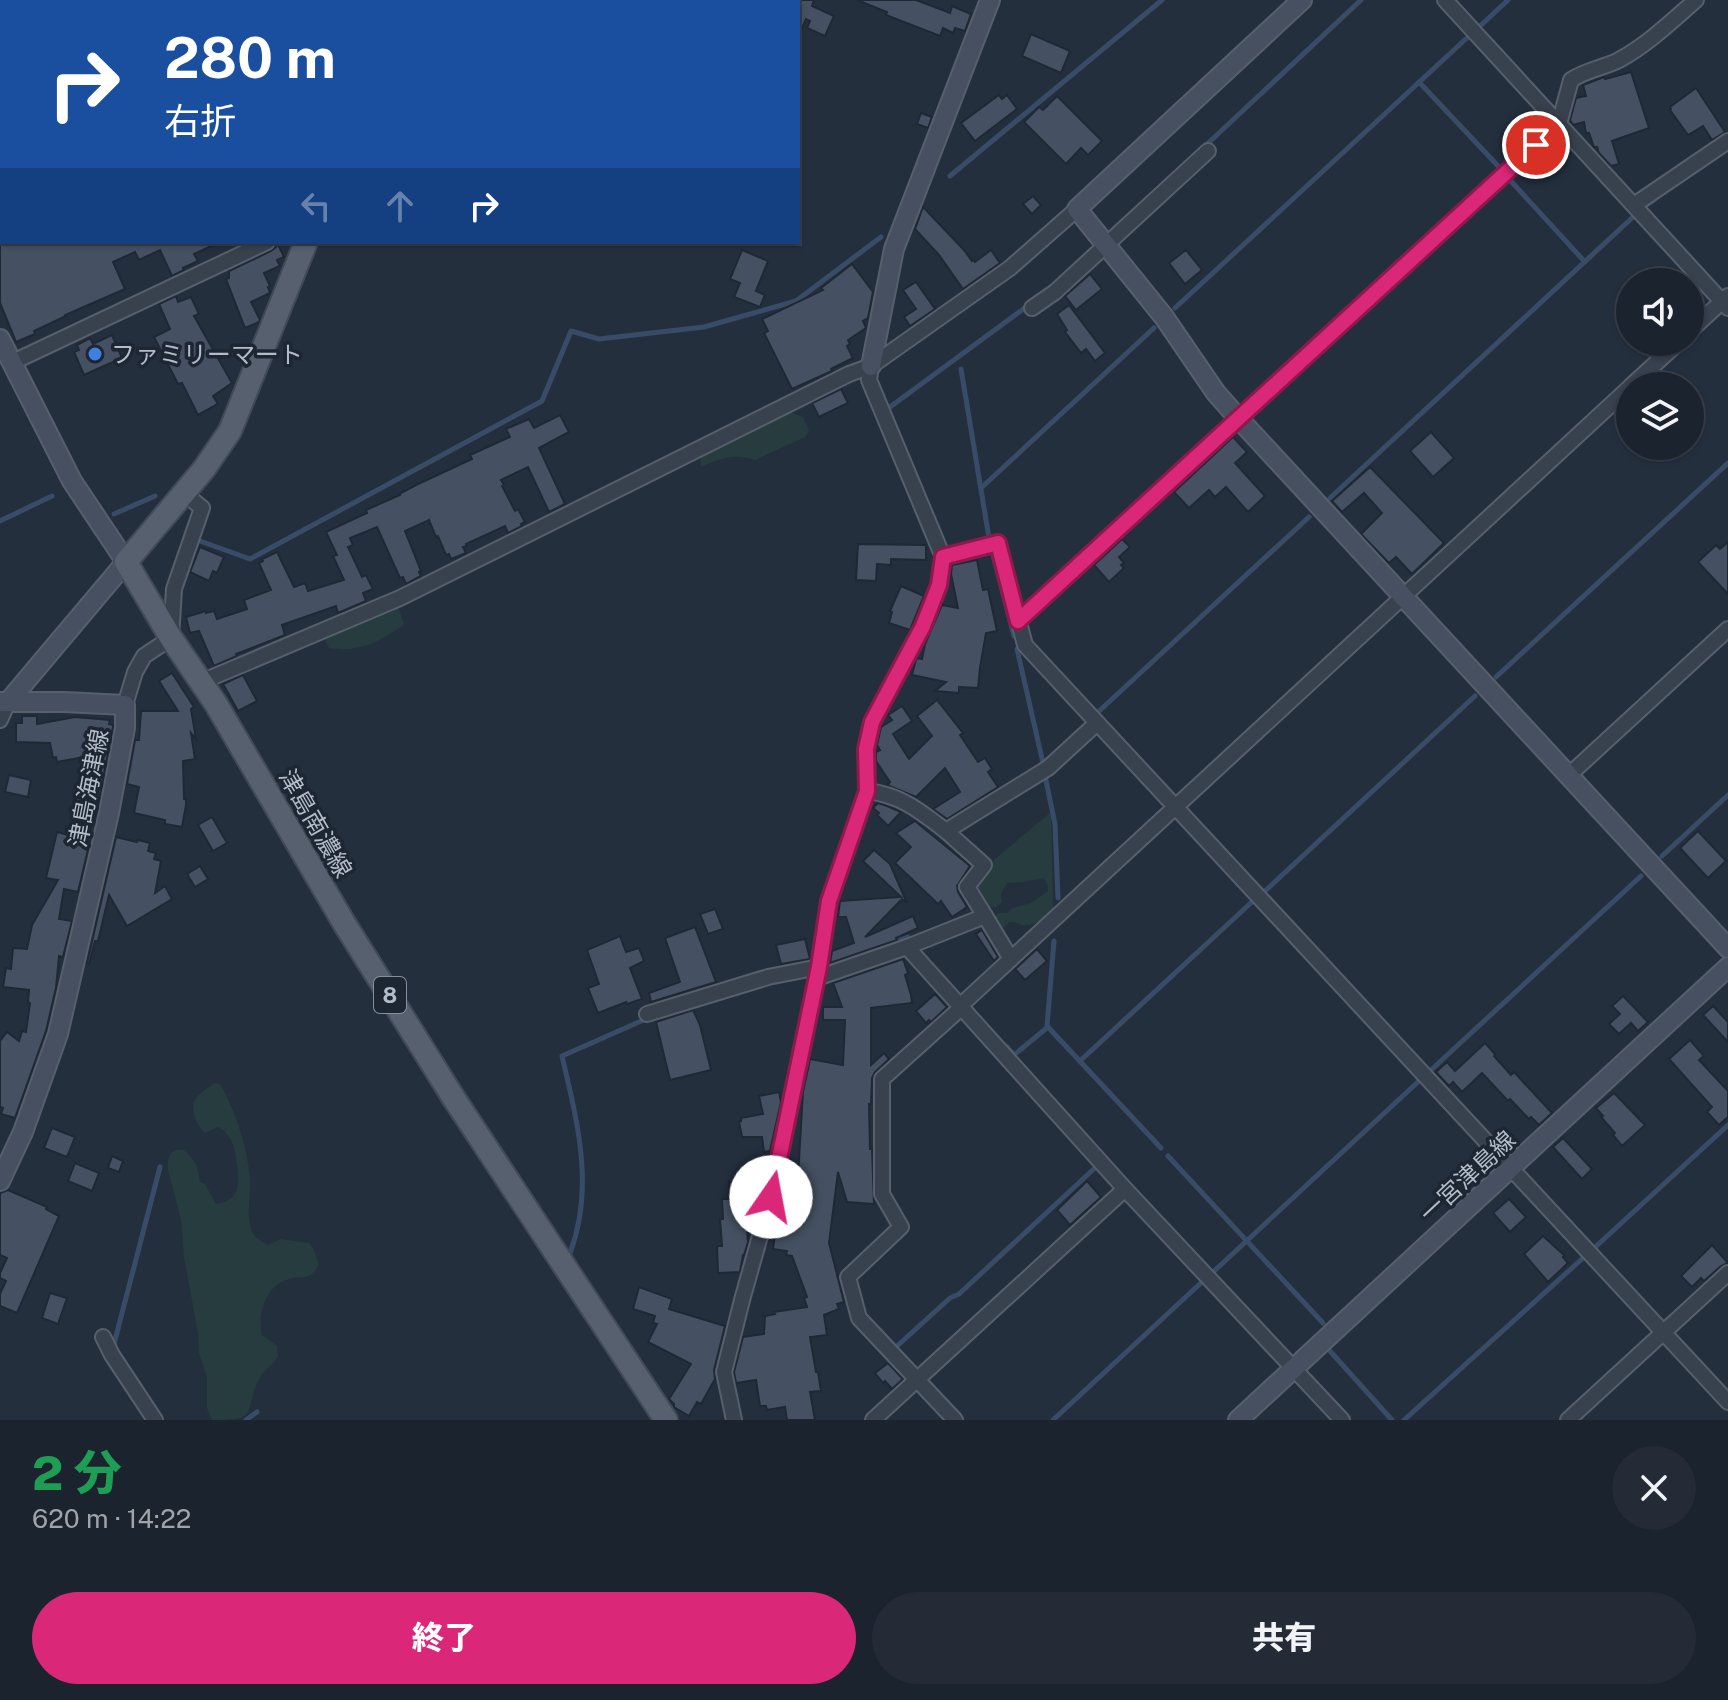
<!DOCTYPE html>
<html lang="ja">
<head>
<meta charset="utf-8">
<style>
	:root { --surface:#1b232e; --page:#242b36; --text:#f1f3f6; --muted:#a0a4aa; --line:#39404a; --accent:#db2777 }
	body { margin:0; font-family:"Public Sans","Noto Sans JP",sans-serif; background:var(--page); color:var(--text); height:100vh; display:flex; flex-direction:column; font-size:30px; white-space:nowrap }
	* { box-sizing:border-box; margin:0 }
	p { font-size:26px; color:var(--muted) }
	.icon { flex:none; width:44px; height:44px; fill:none; stroke:currentColor; stroke-width:2; stroke-linecap:round; stroke-linejoin:round }
	.map { position:relative; height:1420px; overflow:hidden }
	.panel { display:flex; flex-direction:column; background:var(--surface); flex:1 }
	.panel>* { flex:none }
	.top-card { position:absolute; left:0px; top:0px; width:800px; height:244px; box-shadow:0 2px 6px #0004,0 0 0 2px var(--line); background:#1a4fa0; color:#fff; overflow:hidden }
	.fabs { position:absolute; left:1616px; top:268px; display:grid; gap:16px }
	.fabs a { display:grid; place-items:center; width:88px; height:88px; border-radius:50%; background:var(--surface); box-shadow:0 2px 6px #0004,0 0 0 2px var(--line); font-size:40px }
	.pin { position:absolute; display:grid; place-items:center; width:68px; height:68px; color:#fff; margin:-34px; border:4px solid #fff; border-radius:50%; box-shadow:0 2px 8px #0007 }
	.me { position:absolute; width:88px; margin:-44px; rotate:12deg; stroke-linejoin:round; filter:drop-shadow(0 0 6px #0008) }
	.turn { display:flex; align-items:center; gap:28px; height:168px; padding:0 32px; font-size:36px }
	.turn .icon { width:104px; height:104px; stroke-width:2.5 }
	.turn b { display:block; font-size:56px; line-height:68px }
	.lanes { display:flex; align-items:center; height:76px; padding:0 32px; background:#0003; justify-content:center; gap:40px; direction:ltr }
	.lanes .off { opacity:.35 }
	.round { display:grid; place-items:center; flex:none; width:84px; height:84px; border-radius:42px; background:var(--page) }
	.overview { display:flex; align-items:center; justify-content:space-between; height:136px; padding:0 32px }
	h1 { font-size:48px; font-weight:800; line-height:60px; color:#1e9e55 }
	.button { display:flex; gap:16px; margin-top:auto; padding:16px 32px }
	.button a { flex:1; height:92px; border-radius:48px; background:var(--accent); color:#fff; font-size:32px; font-weight:800; line-height:92px; text-align:center }
	.button a+a { background:var(--page); color:var(--text) }
	.map>svg:first-child { display:block }
</style>
</head>
<body>
<div class="map">
<svg width="1728" height="1420" viewBox="0 0 1728 1420">
	<rect width="100%" height="100%" fill="#242f3e"/>
	<!-- green -->
	<g fill="#263c3f">
		<path d="M787,411L803,417L809,431L805,437L755,460C734,453 721,458 701,467L700,454Z"/>
		<path d="M398,605L404,625C379,641 360,653 329,648L326,642V635Z"/>
		<path d="M1051,812L1053,909C1042,920 1030,931 1014,922H1009L1004,928L996,924L995,916L998,913H1007L1012,908L1031,903L1048,891V886L1044,878L1024,882L1007,883L1001,894L1002,902L996,907L984,909L971,886L989,864Z"/>
		<path d="M214,1083L220,1084C235,1109 248,1149 250,1179C251,1195 246,1212 251,1228C253,1237 260,1241 268,1245L281,1239L309,1243L313,1248L319,1264C310,1283 302,1274 286,1280C265,1287 257,1316 262,1335L277,1346L278,1357C272,1366 263,1370 258,1381C243,1414 260,1420 212,1420L207,1408V1378L199,1353L198,1333L184,1257L181,1219L168,1170V1159L171,1153L176,1150H183L188,1153L197,1166L200,1182L205,1184L216,1204C239,1201 240,1185 237,1165C235,1149 233,1135 218,1127L205,1133C197,1127 191,1112 194,1102C197,1094 208,1088 214,1083Z"/>
	</g>
	<g fill="none" stroke-linecap="round" stroke-linejoin="round">
		<!-- stream -->
		<g stroke="#394c67" stroke-width="5">
			<polyline points="1478,28 1508,0"/>
			<polyline points="1419,82 1499,167"/>
			<polyline points="1204,147 1361,0"/>
			<polyline points="950,176 1162,0"/>
			<polyline points="1509,179 1585,262"/>
			<polyline points="1645,206 1655,199"/>
			<polyline points="1175,308 1469,36"/>
			<polyline points="961,369 989,538"/>
			<polyline points="890,407 1030,304"/>
			<polyline points="981,488 1154,328"/>
			<polyline points="1330,498 1633,217"/>
			<polyline points="114,514 155,496"/>
			<polyline points="0,521 52,496"/>
			<polyline points="200,541 250,559 542,401 571,331 599,339 704,327 796,301 881,237"/>
			<polyline points="992,551 1014,636"/>
			<polyline points="1017,649 1043,763 1047,760"/>
			<polyline points="1496,677 1728,463"/>
			<polyline points="1097,713 1309,517"/>
			<polyline points="1045,776 1055,824 1058,898"/>
			<polyline points="1662,856 1728,795"/>
			<polyline points="1264,892 1475,696"/>
			<polyline points="1054,941 1047,1026 1161,1148"/>
			<polyline points="828,967 908,937"/>
			<polyline points="1007,1047 1014,1055 1048,1027"/>
			<polyline points="1080,1061 1254,900"/>
			<polyline points="1430,1071 1641,876"/>
			<polyline points="1168,1156 1323,1323"/>
			<polyline points="1592,1250 1728,1125"/>
			<path d="M570,1253C595,1187 577,1121 562,1056L648,1018"/>
			<polyline points="1212,1273 1420,1080"/>
			<polyline points="114,1344 160,1167"/>
			<polyline points="896,1347 950,1298 959,1294 1097,1166"/>
			<polyline points="1330,1351 1392,1420"/>
			<polyline points="246,1420 257,1412"/>
			<polyline points="1053,1420 1203,1281"/>
			<polyline points="1404,1420 1583,1258"/>
		</g>
	</g>
	<!-- building -->
	<g fill="#455162" stroke="#1f2835" stroke-width="2">
		<polygon points="798,0 814,0 812,6 834,16 825,36 807,28 810,21 806,19 798,37"/>
		<polygon points="857,0 916,0 950,13 952,6 971,14 965,31 955,28 953,33 943,28 940,36 886,15 887,12"/>
		<polygon points="1031,34 1070,51 1061,73 1022,56"/>
		<polygon points="1631,72 1649,128 1612,141 1619,164 1611,166 1599,153 1597,147 1594,147 1589,133 1586,133 1584,122 1573,125 1570,120 1576,98 1586,96 1583,85 1604,77 1605,79"/>
		<polygon points="1696,88 1725,132 1712,140 1703,126 1688,135 1670,110 1671,109 1670,107"/>
		<polygon points="999,95 1002,99 1007,95 1017,109 975,141 961,123"/>
		<polygon points="1057,96 1102,141 1088,155 1081,148 1066,164 1024,122 1039,107 1043,110"/>
		<polygon points="921,113 932,117 928,128 917,124"/>
		<polygon points="1033,196 1041,205 1032,214 1023,204"/>
		<polygon points="923,207 964,250 972,261 974,260 975,262 991,250 1000,263 963,289 939,255 915,229"/>
		<polygon points="0,242 220,242 194,254 198,261 183,268 184,270 172,276 160,250 139,260 135,252 113,262 125,289 65,315 66,316 34,331 35,334 16,342 0,303"/>
		<polygon points="277,242 284,257 277,260 280,266 264,273 270,286 268,287 270,293 251,302 260,320 259,322 245,328 226,279 229,278 229,271 271,251 276,247"/>
		<polygon points="742,250 768,261 756,291 765,295 760,307 734,297 740,283 730,279"/>
		<polygon points="1186,250 1202,270 1185,284 1169,263"/>
		<polygon points="852,264 873,292 868,318 863,321 866,328 848,340 850,344 847,346 853,358 831,369 832,371 792,389 764,333 768,331 762,319 823,290 821,288"/>
		<polygon points="1090,274 1102,289 1076,310 1065,296"/>
		<polygon points="916,282 935,309 910,326 904,317 916,309 903,290"/>
		<polygon points="176,296 178,302 191,297 199,314 194,316 232,383 213,396 218,404 198,415 182,383 178,384 154,337 170,329 159,304"/>
		<polygon points="1069,305 1105,353 1095,361 1086,349 1081,353 1065,332 1067,330 1057,314"/>
		<polygon points="112,335 122,358 84,375 74,352 79,350 77,345 90,338 93,344"/>
		<polygon points="841,389 848,403 819,417 812,403"/>
		<polygon points="560,415 569,432 539,448 565,504 549,512 528,467 501,480 504,485 502,486 515,511 518,509 525,522 521,524 522,526 508,533 505,526 466,544 467,546 463,547 466,553 451,559 449,554 446,555 438,536 436,537 429,520 405,531 421,571 419,572 421,576 406,584 403,577 400,578 377,527 350,538 353,545 348,547 362,577 366,575 373,589 363,593 366,601 338,613 336,606 282,625 285,635 236,654 237,656 214,666 199,631 190,633 186,617 206,611 206,613 214,611 217,619 247,609 244,600 271,590 259,563 263,561 262,559 277,552 294,587 305,583 308,591 344,580 333,556 337,555 326,532 367,513 366,510 400,495 399,494 416,485 472,459 470,455 510,437 506,429 529,419 534,428"/>
		<polygon points="1431,432 1454,458 1433,477 1410,451"/>
		<polygon points="1233,437 1247,452 1235,463 1265,496 1248,512 1226,487 1215,497 1209,490 1189,508 1174,492"/>
		<polygon points="1370,467 1444,543 1412,574 1396,557 1389,563 1361,534 1382,513 1364,493 1342,512 1332,501"/>
		<polygon points="1122,539 1130,547 1119,557 1124,563 1121,565 1124,568 1109,582 1094,565"/>
		<polygon points="1728,542 1728,594 1698,562 1716,545 1720,549"/>
		<polygon points="858,544 926,545 926,560 891,559 891,565 877,564 876,581 856,580"/>
		<polygon points="200,547 224,557 217,573 213,571 209,581 190,572"/>
		<polygon points="977,560 983,590 988,589 997,631 986,633 980,668 978,688 959,687 959,693 935,691 946,682 912,675 915,663 917,658 922,659 925,644 942,605 958,608 951,574 952,565"/>
		<polygon points="901,586 924,596 910,630 889,623 892,612 890,611"/>
		<polygon points="172,673 194,707 191,709 196,739 191,733 195,759 183,761 184,799 186,799 186,805 182,827 165,824 165,820 134,813 139,787 127,784 135,740 139,740 141,711 178,711 159,681"/>
		<polygon points="243,675 257,701 238,711 223,684"/>
		<polygon points="937,700 963,733 960,735 978,762 985,758 992,769 988,772 998,787 947,819 933,809 960,792 945,768 916,797 887,785 890,782 876,761 876,752 880,750 877,745 881,727 892,720 888,715 902,706 912,721 893,734 909,759 932,736 917,716"/>
		<polygon points="22,716 37,716 37,724 75,717 110,720 109,724 113,725 113,727 96,816 72,810 84,757 57,762 56,757 53,758 50,743 16,742 16,723 22,723"/>
		<polygon points="9,775 31,780 28,797 5,792"/>
		<polygon points="878,803 887,806 901,812 888,826 877,815 879,813 873,808"/>
		<polygon points="212,817 227,843 213,851 198,825"/>
		<polygon points="915,821 970,866 957,886 958,892 967,907 952,917 941,901 938,904 895,863 911,847 896,833"/>
		<polygon points="1698,831 1726,861 1708,878 1680,848"/>
		<polygon points="57,832 90,841 78,892 64,889 59,919 72,921 63,957 59,956 56,988 46,1031 15,1118 1,1114 3,1108 0,1107 0,1041 7,1032 19,1041 22,1031 26,1032 30,1003 28,1002 29,990 3,987 6,968 11,969 13,948 27,949 32,925 58,880 46,878"/>
		<polygon points="116,837 137,842 138,840 150,843 148,851 156,853 154,859 161,861 155,893 165,886 172,899 127,926 109,895 98,941 95,941 89,964 87,963"/>
		<polygon points="874,850 890,864 907,903 902,899 865,937 913,916 918,928 896,938 897,940 830,963 832,951 854,943 846,917 838,917 840,901 901,897 863,861"/>
		<polygon points="200,866 208,879 195,887 187,874"/>
		<polygon points="715,909 723,929 708,934 700,914"/>
		<polygon points="695,927 716,982 651,1002 649,993 680,982 665,938"/>
		<polygon points="982,930 998,957 994,961 976,934"/>
		<polygon points="620,936 626,952 639,948 644,961 630,968 642,999 627,1004 626,1002 598,1013 588,988 599,984 587,950"/>
		<polygon points="805,939 810,959 781,964 776,945"/>
		<polygon points="1037,949 1047,961 1025,980 1015,969"/>
		<polygon points="903,959 908,973 905,975 911,995 912,1003 871,1008 871,1065 884,1053 889,1059 875,1072 872,1078 871,1104 869,1104 870,1149 872,1149 874,1204 847,1202 838,1172 829,1243 844,1302 837,1304 839,1309 824,1315 827,1335 810,1337 816,1372 818,1372 821,1391 810,1392 815,1420 787,1420 785,1407 767,1410 766,1406 760,1406 756,1380 736,1383 734,1372 743,1337 764,1334 765,1316 775,1314 774,1312 807,1307 804,1298 807,1297 792,1256 786,1255 787,1251 773,1249 776,1228 773,1228 782,1192 784,1192 785,1178 798,1177 803,1092 810,1059 843,1065 845,1020 823,1020 823,1007 842,1007 833,983"/>
		<polygon points="935,994 947,1007 931,1022 929,1020 926,1023 916,1011"/>
		<polygon points="1623,996 1648,1022 1638,1031 1631,1023 1619,1034 1609,1024 1620,1014 1612,1006"/>
		<polygon points="1713,1006 1728,1022 1728,1042 1703,1015"/>
		<polygon points="693,1010 700,1025 711,1070 670,1080 656,1022"/>
		<polygon points="1690,1040 1704,1056 1699,1060 1728,1091 1728,1117 1719,1125 1707,1112 1712,1107 1669,1059"/>
		<polygon points="1485,1043 1495,1054 1494,1056 1511,1075 1514,1072 1552,1113 1539,1125 1531,1117 1529,1119 1510,1099 1508,1101 1482,1073 1462,1092 1453,1082 1449,1086 1436,1072 1447,1062 1455,1071"/>
		<polygon points="779,1092 781,1102 770,1151 764,1152 762,1137 742,1137 739,1121 741,1121 741,1118 763,1114 759,1096"/>
		<polygon points="1614,1093 1645,1125 1622,1146 1613,1135 1615,1133 1601,1117 1603,1116 1596,1108"/>
		<polygon points="52,1128 75,1137 67,1157 44,1148"/>
		<polygon points="1563,1138 1592,1169 1582,1179 1553,1147"/>
		<polygon points="112,1156 123,1161 119,1172 108,1168"/>
		<polygon points="75,1163 99,1173 92,1191 68,1181"/>
		<polygon points="749,1181 750,1198 760,1198 752,1229 747,1229 748,1242 744,1255 743,1255 740,1272 718,1273 717,1246 722,1246 720,1219 723,1219 722,1199 729,1199 729,1182"/>
		<polygon points="1087,1181 1101,1197 1070,1225 1057,1210"/>
		<polygon points="8,1190 47,1207 46,1209 59,1216 17,1313 0,1306 0,1294 6,1281 0,1278 0,1273 7,1258 0,1255 0,1193"/>
		<polygon points="1509,1199 1526,1217 1510,1232 1493,1213"/>
		<polygon points="1543,1236 1565,1256 1563,1257 1568,1263 1548,1282 1524,1254"/>
		<polygon points="1712,1245 1728,1263 1721,1266 1704,1281 1701,1278 1692,1287 1681,1276"/>
		<polygon points="639,1287 672,1299 669,1309 725,1326 714,1370 715,1379 701,1404 697,1402 689,1416 674,1407 674,1404 669,1399 691,1364 648,1342 657,1324 653,1323 655,1316 633,1309"/>
		<polygon points="50,1293 67,1298 58,1324 42,1318"/>
		<polygon points="888,1363 903,1379 892,1389 885,1381 883,1383 875,1373"/>
	</g>
	<g fill="none" stroke-linecap="round" stroke-linejoin="round">
		<defs>
			<g id="street">
				<polyline points="463,0 468,2"/>
				<polyline points="1445,0 1728,308"/>
				<polyline points="132,2 136,0"/>
				<polyline points="0,65 2,64"/>
				<polyline points="1634,205 1728,141"/>
				<polyline points="1032,308 1055,292 1208,151"/>
				<polyline points="1690,331 1728,296"/>
				<polyline points="11,363 267,242"/>
				<polyline points="1631,386 1679,342"/>
				<polyline points="943,557 998,543 1025,645 1728,1402"/>
				<path d="M1018,621L1559,124L1571,80C1586,70 1603,68 1619,60C1647,45 1672,21 1696,0"/>
				<polyline points="201,682 400,598 849,374 871,366 1010,268 1077,209"/>
				<polyline points="125,705 135,672 144,656 171,638 174,589 202,508 184,493"/>
				<polyline points="0,720 8,702"/>
				<polyline points="1568,776 1728,629"/>
				<path d="M867,791C901,795 920,811 946,831"/>
				<polyline points="985,916 1011,959"/>
				<polyline points="907,947 1125,1189 1342,1420"/>
				<polyline points="817,978 907,947 985,916 967,887 984,865 946,831 1048,768 1097,723"/>
				<polyline points="960,1006 1630,387"/>
				<polyline points="647,1014 768,977 819,967"/>
				<polyline points="103,1337 112,1355 155,1420"/>
				<polyline points="734,1420 724,1372 742,1300 771,1197 819,967 829,901 867,791 866,749 872,722 923,626 939,585 943,557 869,380 871,366"/>
				<polyline points="873,1420 1125,1189"/>
				<polyline points="955,1420 859,1318 848,1277 901,1227 882,1194 882,1079 961,1008"/>
				<polyline points="1568,1420 1728,1273"/>
			</g>
			<g id="secondary">
				<polyline points="1302,0 1077,209 1164,317 1216,393 1239,419 1728,948"/>
				<polyline points="0,339 72,481 126,562 8,702"/>
				<polyline points="871,366 894,249 990,0"/>
				<polyline points="0,702 64,702 125,705 125,728 109,813 58,1034 23,1132 0,1181"/>
				<polyline points="1238,1420 1728,967"/>
			</g>
			<g id="primary">
				<polyline points="400,2 401,0"/>
				<polyline points="306,242 230,431 204,469 126,562 171,638 216,704 344,923 453,1097 666,1420"/>
			</g>
		</defs>
		<!-- street casing -->
		<use href="#street" stroke="#565f6c" stroke-width="18"/>
		<!-- secondary casing -->
		<use href="#secondary" stroke="#565f6c" stroke-width="22"/>
		<!-- primary casing -->
		<use href="#primary" stroke="#414a57" stroke-width="26"/>
		<!-- street -->
		<use href="#street" stroke="#38414e" stroke-width="14"/>
		<!-- secondary -->
		<use href="#secondary" stroke="#465061" stroke-width="18"/>
		<!-- primary -->
		<use href="#primary" stroke="#56606e" stroke-width="22"/>
	</g>
	<g fill="none" stroke-linecap="round" stroke-linejoin="round">
		<defs>
			<polyline id="route" points="771,1197 819,967 829,901 867,791 866,749 872,722 923,626 939,585 943,557 998,543 1018,621 1536,145"/>
		</defs>
		<!-- route casing -->
		<use href="#route" stroke="#8e194d" stroke-width="20"/>
		<!-- route -->
		<use href="#route" stroke="#db2777" stroke-width="14"/>
	</g>
	<!-- markers -->
	<circle fill="#3f7fe0" stroke="#1d2633" stroke-width="3" cx="95" cy="354" r="8"/>
	<g text-anchor="middle" dominant-baseline="central" stroke-width="7" stroke-linejoin="round" paint-order="stroke">
		<!-- shield labels -->
		<rect fill="#1d2633" stroke="#878f9c" stroke-width="2" x="374" y="977" width="32" height="36" rx="6"/>
		<g font-size="22" font-weight="bold" fill="#b4bcc9">
			<text x="390" y="995">8</text>
		</g>
		<!-- poi labels -->
		<g font-size="24" fill="#b4bcc9" stroke="#1d2633" text-anchor="start">
			<text x="111" y="354">ファミリーマート</text>
		</g>
		<!-- street labels -->
		<g font-size="24" fill="#b4bcc9" stroke="#1d2633">
			<text transform="translate(88 788) rotate(-79)">津島海津線</text>
			<text transform="translate(316 823) rotate(60)">津島南濃線</text>
			<text transform="translate(1467 1176) rotate(-43)">一宮津島線</text>
		</g>
	</g>
</svg>
<div class="fabs">
<a><svg class="icon" aria-label="sound" viewBox="0 0 24 24"><path d="M4 9h4l5-4v14l-5-4H4zM17 9q2 3 0 6"/></svg></a>
<a><svg class="icon" aria-label="layers" viewBox="0 0 24 24"><path d="M12 4l9 5-9 5-9-5zM3 14l9 5 9-5"/></svg></a>
</div>
<div class="pin" style="left:1536px;top:145px;background:#d93025"><svg class="icon" aria-label="arrive" viewBox="0 0 24 24"><path d="M6 21V4h12l-3 4 3 4H6"/></svg></div>
<svg class="me" style="left:771px;top:1197px" viewBox="-20 -20 40 40"><circle r="19" fill="#fff"/><path d="M0-13L10 11 0 6-10 11z" fill="#db2777"/></svg>
<div class="top-card">
<div class="turn"><svg class="icon" aria-label="right" viewBox="0 0 24 24"><path d="M7 20v-9h11M14 6l5 5-5 5"/></svg><div><b>280 m</b>右折</div></div>
<div class="lanes"><svg class="icon off" aria-label="left" viewBox="0 0 24 24"><path d="M17 20v-9H6M10 6l-5 5 5 5"/></svg><svg class="icon off" aria-label="ahead" viewBox="0 0 24 24"><path d="M12 20V5M6 11l6-6 6 6"/></svg><svg class="icon" aria-label="right" viewBox="0 0 24 24"><path d="M7 20v-9h11M14 6l5 5-5 5"/></svg></div>
</div>
</div>
<section class="panel">
<div class="overview"><div><h1>2 分</h1><p>620 m · 14:22</p></div><a class="round"><svg class="icon" aria-label="close" viewBox="0 0 24 24"><path d="M6 6l12 12M18 6L6 18"/></svg></a></div>
<div class="button"><a>終了</a><a>共有</a></div>
</section>
</body>
</html>
